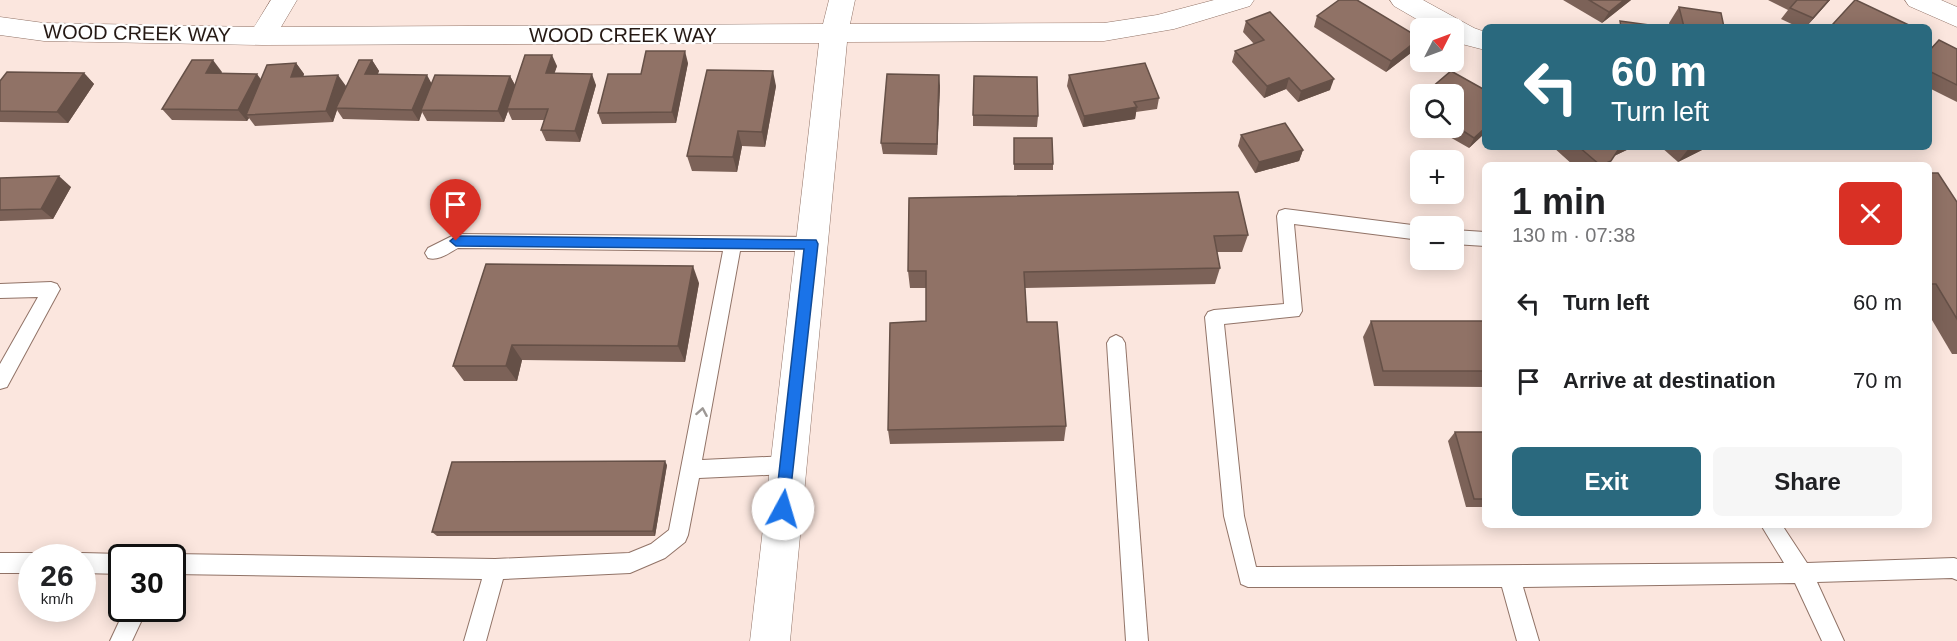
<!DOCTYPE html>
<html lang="en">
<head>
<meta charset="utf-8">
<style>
	:root { --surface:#fff; --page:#f6f6f6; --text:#202124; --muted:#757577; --accent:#2a697e }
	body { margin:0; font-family:Arial,sans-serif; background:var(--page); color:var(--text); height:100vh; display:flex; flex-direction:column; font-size:22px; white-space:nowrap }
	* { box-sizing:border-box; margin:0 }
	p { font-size:20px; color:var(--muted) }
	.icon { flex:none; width:33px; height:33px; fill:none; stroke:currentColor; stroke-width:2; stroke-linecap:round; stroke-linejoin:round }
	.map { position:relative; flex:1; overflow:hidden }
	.details { position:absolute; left:1482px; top:162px; width:450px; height:366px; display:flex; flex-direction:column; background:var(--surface); border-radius:9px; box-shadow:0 3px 15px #0003 }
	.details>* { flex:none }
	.guide { position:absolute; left:1482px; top:24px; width:450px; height:126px; border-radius:9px; box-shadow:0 3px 15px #0003; background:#2a697e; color:#fff; overflow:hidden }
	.needle { width:39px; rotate:48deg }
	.buttons { position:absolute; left:1410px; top:18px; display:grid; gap:12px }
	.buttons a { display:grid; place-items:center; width:54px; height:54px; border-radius:9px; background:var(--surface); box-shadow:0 3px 15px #0003; font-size:30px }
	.speed { position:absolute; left:18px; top:544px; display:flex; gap:12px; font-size:30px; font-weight:700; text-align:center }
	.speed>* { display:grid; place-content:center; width:78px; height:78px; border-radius:50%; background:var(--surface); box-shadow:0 3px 15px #0003; line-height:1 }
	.speed small { font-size:15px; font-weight:400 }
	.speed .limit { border:3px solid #111; border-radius:9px; background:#fff; color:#111 }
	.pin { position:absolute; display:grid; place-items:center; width:51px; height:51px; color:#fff; margin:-62px -26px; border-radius:50% 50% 50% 0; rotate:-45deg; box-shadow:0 0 6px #0007 }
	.pin .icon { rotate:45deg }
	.me { position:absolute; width:66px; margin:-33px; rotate:6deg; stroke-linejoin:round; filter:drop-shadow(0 0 4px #0008) }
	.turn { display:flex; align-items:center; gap:21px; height:126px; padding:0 30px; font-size:27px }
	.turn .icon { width:78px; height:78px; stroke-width:2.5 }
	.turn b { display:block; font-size:42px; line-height:51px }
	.round { display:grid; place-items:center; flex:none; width:63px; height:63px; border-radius:9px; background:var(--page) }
	.overview { display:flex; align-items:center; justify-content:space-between; height:102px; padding:0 30px }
	h1 { font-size:36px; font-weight:800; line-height:45px }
	.action { display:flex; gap:12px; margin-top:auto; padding:12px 30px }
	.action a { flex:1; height:69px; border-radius:9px; background:var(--accent); color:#fff; font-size:24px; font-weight:800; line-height:69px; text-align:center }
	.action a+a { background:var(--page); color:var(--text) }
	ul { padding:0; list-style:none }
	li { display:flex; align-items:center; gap:18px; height:78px; padding:0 30px }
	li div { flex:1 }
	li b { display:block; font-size:22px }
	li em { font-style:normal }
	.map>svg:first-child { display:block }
</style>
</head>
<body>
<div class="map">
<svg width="1957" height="641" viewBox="0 0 1957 641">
	<rect width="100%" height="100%" fill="#fbe6de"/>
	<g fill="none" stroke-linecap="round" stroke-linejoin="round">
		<defs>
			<g id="lane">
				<polygon points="1285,209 1420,226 1420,240 1294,224 1302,311 1299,316 1224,324 1244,516 1256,567 1784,563 1761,525 1782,525 1807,563 1954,558 1957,559 1957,580 1952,578 1817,582 1844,641 1822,641 1795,583 1523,587 1539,641 1517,641 1502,587 1248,587 1241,584 1224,516 1205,317 1208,312 1214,310 1284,304 1277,216 1279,211"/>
				<polygon points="1454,230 1485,232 1485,246 1454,244"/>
				<path d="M456,234L811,237L817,239L820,244L817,249L811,251H740L702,460L787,456L794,459L797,465L794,471L787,474L699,478L688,535L685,542L665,558L630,573L503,579L486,641H464L482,579L172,574V558H164L172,554L495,559L629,553L651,544L669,530L723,251L458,248C449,253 439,261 428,258L425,253L428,248Z"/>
				<polygon points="51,282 57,284 60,289 7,387 0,389 0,364 38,297 0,298 0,284"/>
				<polygon points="1116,335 1122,338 1125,343 1148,641 1126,641 1107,343 1110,338"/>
				<polygon points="0,553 32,553 40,558 32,558 32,573 0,573"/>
				<polygon points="82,553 122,554 130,558 122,558 122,574 82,573 82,558 74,558"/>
				<polygon points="125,609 147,609 132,641 110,641"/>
			</g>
			<g id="street">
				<polygon points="271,0 297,0 281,27 823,24 829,0 855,0 850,24 1104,23 1157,15 1214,0 1254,0 1250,6 1174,29 1104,41 847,42 790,641 750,641 819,43 262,45 44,41 0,35 0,17 44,23 254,27"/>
				<polygon points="1390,0 1423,0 1474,28 1485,32 1485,50 1454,42 1454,28 1432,28 1394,6"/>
				<polygon points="1905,0 1941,0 1957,7 1957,27 1909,6"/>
			</g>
		</defs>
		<!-- lane casing -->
		<use href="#lane" stroke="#917367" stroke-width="2"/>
		<!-- street casing -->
		<use href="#street" stroke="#917367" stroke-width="1"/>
		<!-- lane -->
		<use href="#lane" fill="#fff" fill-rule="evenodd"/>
		<!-- street -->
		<use href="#street" fill="#fff" fill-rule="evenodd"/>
	</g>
	<!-- wall -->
	<g fill="#7c6258">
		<polygon points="1563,0 1631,0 1602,23"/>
		<polygon points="1768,0 1830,0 1806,27 1798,27 1781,19 1788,10"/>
		<polygon points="1855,0 1913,27 1830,27"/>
		<polygon points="1679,7 1724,27 1670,27 1669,23"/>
		<polygon points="1317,16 1416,49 1386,72 1314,27"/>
		<polygon points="1246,21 1330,90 1298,102 1286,89 1264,98 1232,62 1235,51 1254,44 1243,32"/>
		<polygon points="1939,40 1957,49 1957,102 1929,88 1929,50"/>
		<polygon points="372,60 379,71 378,74 432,83 510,76 515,85 557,66 554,73 596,85 580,142 546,141 541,130 544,120 512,120 508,111 504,122 427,121 422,112 419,121 343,119 337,110 333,122 255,126 249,118 247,121 172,120 162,109 222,72 221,74 261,79 296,63 304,74 303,77 346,86 344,90"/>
		<polygon points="688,63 676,123 602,124 598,113 641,74"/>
		<polygon points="84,73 94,84 68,123 0,122 0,81"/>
		<polygon points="1069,75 1159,98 1157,109 1136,112 1135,119 1083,127 1067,86"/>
		<polygon points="776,86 765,147 742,146 737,172 692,171 687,156"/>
		<polygon points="940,86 937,155 883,154 881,143"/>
		<polygon points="1454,94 1485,133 1469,148 1434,128 1454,128"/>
		<polygon points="1420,98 1420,119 1411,113 1416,102"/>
		<polygon points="973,115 1038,116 1037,127 973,126"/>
		<polygon points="1241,135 1303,150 1299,161 1255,173 1238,146"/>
		<polygon points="1014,138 1053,164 1053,170 1014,170"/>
		<polygon points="1553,147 1633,147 1614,156 1608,165 1573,165"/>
		<polygon points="1661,147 1708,147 1678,162"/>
		<polygon points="1929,173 1957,202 1957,354 1952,354 1929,315"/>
		<polygon points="0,178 71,187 53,219 0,221"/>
		<polygon points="909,198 1248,235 1242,252 1217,252 1220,268 1215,284 1025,288 1027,322 1066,426 1064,441 890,444 888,430 926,321 926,288 910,288 908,271"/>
		<polygon points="486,264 699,283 685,362 522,360 517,381 464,381 453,366"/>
		<polygon points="1371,321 1485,321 1485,387 1374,386 1363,337"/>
		<polygon points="1455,432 1485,439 1485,507 1466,507 1448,441"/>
		<polygon points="667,465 655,536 437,536 432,532"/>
	</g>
	<!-- shaded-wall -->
	<g fill="#655047">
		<polygon points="1624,0 1631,0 1602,23 1609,12"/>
		<polygon points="1829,0 1830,0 1806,27 1813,18"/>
		<polygon points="1420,38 1416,49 1386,72 1391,61"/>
		<polygon points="685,51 688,63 676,123 672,112"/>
		<polygon points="552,55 557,66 551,84 546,73"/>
		<polygon points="213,60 222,72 214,85 206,73"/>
		<polygon points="372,60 379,71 372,85 365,74"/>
		<polygon points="296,63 304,74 299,89 291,77"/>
		<polygon points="773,71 776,86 765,147 762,132"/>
		<polygon points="84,73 94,84 68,123 57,112"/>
		<polygon points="257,74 266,86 246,115 249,118 247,121 238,110"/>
		<polygon points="592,74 596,85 580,142 575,131"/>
		<polygon points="338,75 346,86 338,108 336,108 337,110 333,122 326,111"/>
		<polygon points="427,75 433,86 421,110 422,112 419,121 412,110"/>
		<polygon points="939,75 940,86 937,155 937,144"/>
		<polygon points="510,76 516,87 507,109 508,111 504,122 498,111"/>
		<polygon points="1289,78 1286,89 1264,98 1267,86"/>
		<polygon points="1334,79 1330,90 1298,102 1301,91"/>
		<polygon points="1137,107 1135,119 1083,127 1084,116"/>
		<polygon points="1485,128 1485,133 1469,148 1474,138"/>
		<polygon points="738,131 742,146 737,172 733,157"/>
		<polygon points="1620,147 1633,147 1614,156"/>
		<polygon points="1690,147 1708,147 1678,162"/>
		<polygon points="1303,150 1299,161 1255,173 1259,162"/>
		<polygon points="59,176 71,187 53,219 41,209"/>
		<polygon points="693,266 699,283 685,362 678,346"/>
		<polygon points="512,345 522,360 517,381 506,366"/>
		<polygon points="665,461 667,465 655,536 653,531"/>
	</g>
	<!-- building -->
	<g fill="#907266" stroke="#655047" stroke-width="1.5">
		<polygon points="1339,0 1357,0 1420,38 1391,61 1317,16"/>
		<polygon points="1589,0 1624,0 1609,12"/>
		<polygon points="1797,0 1829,0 1813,18 1790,8"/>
		<polygon points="1855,0 1856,0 1913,27 1840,27 1833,24"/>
		<polygon points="1679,7 1721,13 1724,27 1684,27"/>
		<polygon points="1270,12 1334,79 1301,91 1289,78 1267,86 1235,51 1264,40 1246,21"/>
		<polygon points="1620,21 1664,27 1621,27"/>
		<polygon points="1939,40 1957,49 1957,85 1929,71 1929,51"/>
		<polygon points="646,51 685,51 672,112 598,113 608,74 641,74"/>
		<polygon points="525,55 552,55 546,73 592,74 575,131 541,130 548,109 507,109"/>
		<polygon points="192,60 213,60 206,73 257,74 238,110 162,109"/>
		<polygon points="359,60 372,60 365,74 427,75 412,110 336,108"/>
		<polygon points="296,63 291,77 338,75 326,111 246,115 267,65"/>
		<polygon points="1145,63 1159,98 1134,102 1137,107 1084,116 1069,75"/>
		<polygon points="707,70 773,71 762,132 738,131 733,157 687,156"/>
		<polygon points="1451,71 1485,90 1485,128 1474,138 1454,125 1454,94 1424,94"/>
		<polygon points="7,72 84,73 57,112 0,111 0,81"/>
		<polygon points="887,74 939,75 937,144 881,143"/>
		<polygon points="435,75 510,76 498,111 421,110"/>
		<polygon points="974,76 1037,77 1038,116 973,115"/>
		<polygon points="1420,98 1420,105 1416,102"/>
		<polygon points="1285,123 1303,150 1259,162 1241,135"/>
		<polygon points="1014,138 1052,138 1053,164 1014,164"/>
		<polygon points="1579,147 1620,147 1611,161 1602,165 1600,165"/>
		<polygon points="1929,173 1938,173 1957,202 1957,319 1936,284 1929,284"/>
		<polygon points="59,176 41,209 0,210 0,178"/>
		<polygon points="1238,192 1248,235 1214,236 1220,268 1024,272 1027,322 1057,322 1066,426 888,430 890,323 926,321 926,271 908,271 909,198"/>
		<polygon points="486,264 693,266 678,346 512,345 506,366 453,366"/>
		<polygon points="1371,321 1485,321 1485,371 1383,371"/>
		<polygon points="1455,432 1483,432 1485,439 1485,499 1474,499"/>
		<polygon points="665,461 653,531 432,532 452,462"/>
	</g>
	<!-- one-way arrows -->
	<defs><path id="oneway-chevron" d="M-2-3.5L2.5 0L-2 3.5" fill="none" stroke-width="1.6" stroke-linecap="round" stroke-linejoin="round" transform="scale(1.5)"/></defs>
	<use stroke="#9d9895" href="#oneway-chevron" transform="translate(702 412) rotate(-80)"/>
	<!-- route -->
	<polygon fill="#1a73e8" stroke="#114b97" stroke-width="1.5" points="456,236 816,240 818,244 788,514 783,516 777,514 775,509 804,249 456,246 450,241"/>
	<g text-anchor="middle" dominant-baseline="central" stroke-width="4.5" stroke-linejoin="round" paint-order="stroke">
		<!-- street labels -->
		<g font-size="20" fill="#251914" stroke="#fff">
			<text transform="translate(137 33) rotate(1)">WOOD CREEK WAY</text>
			<text x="623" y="35">WOOD CREEK WAY</text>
		</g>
	</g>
</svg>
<div class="buttons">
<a><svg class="needle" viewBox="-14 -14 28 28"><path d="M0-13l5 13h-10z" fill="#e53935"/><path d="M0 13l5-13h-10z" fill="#757577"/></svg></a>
<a><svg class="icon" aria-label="search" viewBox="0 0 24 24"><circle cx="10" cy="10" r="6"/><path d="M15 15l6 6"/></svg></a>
<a>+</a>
<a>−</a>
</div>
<div class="speed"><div>26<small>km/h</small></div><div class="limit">30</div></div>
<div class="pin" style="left:456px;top:241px;background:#d93025"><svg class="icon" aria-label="arrive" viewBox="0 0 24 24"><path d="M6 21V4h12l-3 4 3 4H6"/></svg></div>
<svg class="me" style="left:783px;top:509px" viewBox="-20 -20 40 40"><circle r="19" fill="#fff"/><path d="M0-13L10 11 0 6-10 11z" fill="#1a73e8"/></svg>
<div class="guide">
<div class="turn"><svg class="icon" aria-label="left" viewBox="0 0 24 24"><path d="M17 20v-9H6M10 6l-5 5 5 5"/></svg><div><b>60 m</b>Turn left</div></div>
</div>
<section class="details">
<div class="overview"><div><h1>1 min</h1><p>130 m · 07:38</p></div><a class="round" style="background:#d93025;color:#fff"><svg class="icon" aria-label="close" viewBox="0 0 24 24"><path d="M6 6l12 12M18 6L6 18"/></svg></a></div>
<ul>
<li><svg class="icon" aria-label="left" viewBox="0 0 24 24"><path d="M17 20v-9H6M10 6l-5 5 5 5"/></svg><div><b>Turn left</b></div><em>60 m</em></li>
<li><svg class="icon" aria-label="arrive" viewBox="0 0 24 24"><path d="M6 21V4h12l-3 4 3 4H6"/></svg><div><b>Arrive at destination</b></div><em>70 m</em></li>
</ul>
<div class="action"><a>Exit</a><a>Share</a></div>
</section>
</div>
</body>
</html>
